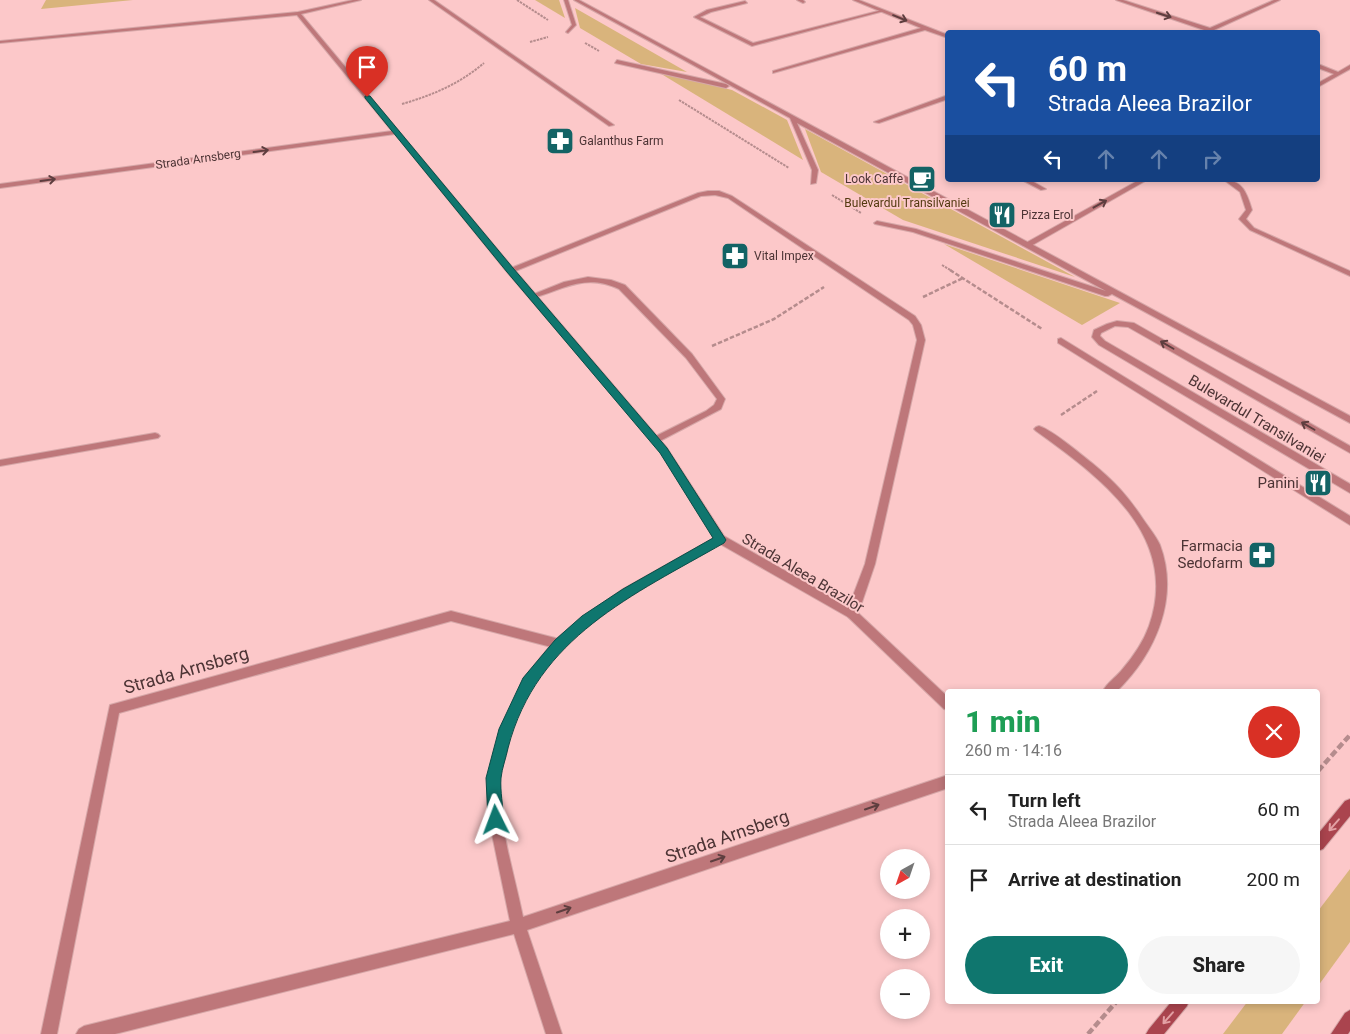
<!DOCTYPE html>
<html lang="en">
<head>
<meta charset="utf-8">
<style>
	:root { --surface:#fff; --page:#f6f6f6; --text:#222; --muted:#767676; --line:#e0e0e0; --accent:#0f766e }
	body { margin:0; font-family:Roboto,sans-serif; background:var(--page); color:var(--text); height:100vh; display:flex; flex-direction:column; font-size:19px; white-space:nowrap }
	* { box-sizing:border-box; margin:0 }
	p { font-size:16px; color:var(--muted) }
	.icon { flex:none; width:28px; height:28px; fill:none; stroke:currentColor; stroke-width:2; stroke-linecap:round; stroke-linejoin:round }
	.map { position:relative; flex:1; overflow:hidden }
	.side { position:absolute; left:945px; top:689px; width:375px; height:315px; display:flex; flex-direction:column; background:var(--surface); border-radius:5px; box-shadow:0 2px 8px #0003 }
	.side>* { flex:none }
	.hud { position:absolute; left:945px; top:30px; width:375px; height:152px; border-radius:5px; box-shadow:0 2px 8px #0003; background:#1a4fa0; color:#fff; overflow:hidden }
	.needle { width:32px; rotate:220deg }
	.tools { position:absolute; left:880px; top:849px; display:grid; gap:10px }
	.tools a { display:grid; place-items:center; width:50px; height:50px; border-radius:50%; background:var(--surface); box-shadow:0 2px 8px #0003; font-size:25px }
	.pin { position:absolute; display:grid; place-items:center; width:42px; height:42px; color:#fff; margin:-51px -21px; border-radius:50% 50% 50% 0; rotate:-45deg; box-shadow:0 0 5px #0007 }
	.pin .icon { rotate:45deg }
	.me { position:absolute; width:55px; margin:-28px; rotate:357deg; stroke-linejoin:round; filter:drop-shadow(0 0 4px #0008) }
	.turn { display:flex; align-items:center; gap:18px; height:105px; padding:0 20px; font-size:22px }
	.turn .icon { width:65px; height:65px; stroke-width:2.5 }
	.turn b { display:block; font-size:35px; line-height:42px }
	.lanes { display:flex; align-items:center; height:48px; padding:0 20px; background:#0003; justify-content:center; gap:25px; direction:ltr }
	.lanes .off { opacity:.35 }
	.round { display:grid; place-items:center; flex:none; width:52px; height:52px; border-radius:26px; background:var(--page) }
	.head { display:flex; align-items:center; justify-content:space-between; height:85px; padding:0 20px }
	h1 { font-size:30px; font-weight:800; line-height:38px; color:#1e9e55 }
	.cta { display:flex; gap:10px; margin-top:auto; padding:10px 20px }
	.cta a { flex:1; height:58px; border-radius:30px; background:var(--accent); color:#fff; font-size:20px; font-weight:800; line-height:58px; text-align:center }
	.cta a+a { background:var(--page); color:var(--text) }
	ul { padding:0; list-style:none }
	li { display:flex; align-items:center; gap:15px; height:70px; padding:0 20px; border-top:1px solid var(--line) }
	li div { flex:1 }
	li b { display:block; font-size:19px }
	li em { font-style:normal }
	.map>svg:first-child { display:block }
</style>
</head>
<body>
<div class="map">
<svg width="1350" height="1034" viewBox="0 0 1350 1034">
	<rect width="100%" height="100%" fill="#fcc8c9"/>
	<!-- green -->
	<g fill="#d9b47c">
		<polygon points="46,0 133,0 41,9"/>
		<polygon points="535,0 559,0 565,18"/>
		<polygon points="575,8 687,72 641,64 580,28"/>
		<polygon points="658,72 732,90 787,120 803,160"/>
		<polygon points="805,129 1075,277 903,220 821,172"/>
		<polygon points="944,244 1120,303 1082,325"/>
		<polygon points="1350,869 1350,942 1318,986 1318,911"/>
		<polygon points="1248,1001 1306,1001 1282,1034 1223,1034"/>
	</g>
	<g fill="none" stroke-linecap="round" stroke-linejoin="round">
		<defs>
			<g id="service">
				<polygon points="745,1 747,3 711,12 700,17 753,43 882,10 884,11 752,46 694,17 707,10"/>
				<polygon points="708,191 719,191 732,196 915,316 921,325 925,340 875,564 858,614 856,617 852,619 848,617 846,614 865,564 917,340 913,325 909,320 728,198 715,195 701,196 513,272 510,272 506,270 698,193"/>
				<path d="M588,277L611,280L625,285L692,354L725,399L721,409L658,442H652L650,440L652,438L706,411L714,405L717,399L686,358L619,289C585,273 565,289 533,298L529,296L564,282Z"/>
				<polygon points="155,433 158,434 160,436 158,438 0,466 0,460"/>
				<polygon points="451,611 559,639 563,640 565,644 563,648 559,649 451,621 119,713 57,1034 41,1034 110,705"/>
			</g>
			<g id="pedestrian">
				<polygon points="564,0 568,0 576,25 568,33 566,32 572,25"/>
				<polygon points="574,0 579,0 1350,416 1350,423 1112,294 1108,296 1105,296 913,232 875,224 874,223 877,221 916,229 1106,291 797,123 818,170 816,183 811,184 812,170 790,118"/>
				<polygon points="617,60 726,84 729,86 726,88 615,63"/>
				<polygon points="1061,338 1350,516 1350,525 1058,343 1058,339"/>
			</g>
			<g id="minor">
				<path d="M353,0H361L301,14L513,268L667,448L724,536L856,611L948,697V710L944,709L848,617L720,544C634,594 533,640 508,746C506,757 501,768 500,779C498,825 514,872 523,917L948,775V788L527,930L562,1034H546L514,934L115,1034H76L79,1029L84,1026L510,921L489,820L488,778L500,729L524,678L555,640L583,617L623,589L714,538L661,452L507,272L395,134L0,188V184L392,131L297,15L0,43V41L298,12Z"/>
				<polygon points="429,0 434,0 614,125 609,126"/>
				<polygon points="797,0 803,0 805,2 803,3"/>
				<polygon points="853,0 859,0 948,35 948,38 925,30 773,73 773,71 921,28"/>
				<polygon points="1116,0 1123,0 1210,28 1274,0 1280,0 1214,30 1219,32 1207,31"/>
				<polygon points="1318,64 1338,72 1350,65 1350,69 1318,87 1318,83 1334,74 1318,68"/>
				<polygon points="948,95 948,99 879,123 874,122"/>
				<polygon points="1022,180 1030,180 1046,189 1041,190"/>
				<polygon points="1139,180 1147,180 1029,247 1022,245"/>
				<path d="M1224,180C1243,180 1247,194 1252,210L1246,219L1254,228L1350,271V276L1250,230L1239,219L1246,210L1240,192Z"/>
				<polygon points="1117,321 1134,323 1350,446 1350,453 1128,327 1115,326 1101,333 1100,336 1105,341 1350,484 1350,493 1099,345 1092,337 1094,330 1107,324"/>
				<path d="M1039,426C1054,431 1079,453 1092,463C1115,482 1127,495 1143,519C1149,528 1156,536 1160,545C1180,598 1155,654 1117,691H1103C1107,683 1115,678 1121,671C1132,658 1143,643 1149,626C1181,536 1100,477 1036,431L1034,429L1036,427Z"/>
			</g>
			<g id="secondary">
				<polygon points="1350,799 1350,816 1323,849 1318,851 1318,834 1345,801"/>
				<polygon points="1172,1001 1189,1001 1187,1006 1164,1034 1146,1034 1149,1029"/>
				<polygon points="1350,1010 1350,1031 1348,1034 1331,1034 1345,1013"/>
			</g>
		</defs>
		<!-- service casing -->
		<use href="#service" stroke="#d6a7a8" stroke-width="2"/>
		<!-- pedestrian casing -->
		<use href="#pedestrian" stroke="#d6a7a8" stroke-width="2"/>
		<!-- minor casing -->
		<use href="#minor" stroke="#d6a7a8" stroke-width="2"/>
		<!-- secondary casing -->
		<use href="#secondary" stroke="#d6a7a8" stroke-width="2"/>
		<!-- path-far2 -->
		<g stroke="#b58c8d" stroke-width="2" stroke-dasharray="2.5 1" stroke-linecap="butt">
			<polyline points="517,0 548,20"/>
			<polyline points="530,42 548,37"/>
			<polyline points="585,43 599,51"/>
			<polyline points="679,100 789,168"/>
			<path d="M402,104C433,95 459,84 484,63"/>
			<polyline points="832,195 861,213"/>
			<polyline points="942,265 952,271"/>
		</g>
		<!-- path-far1 -->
		<g stroke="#b58c8d" stroke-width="2.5" stroke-dasharray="4.5 2" stroke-linecap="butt">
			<polyline points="950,270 1042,329"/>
			<polyline points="923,297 963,278"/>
			<polyline points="712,346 774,319 824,287"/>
			<polyline points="1061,415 1097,391"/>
		</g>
		<!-- path -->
		<g stroke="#b58c8d" stroke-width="4.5" stroke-dasharray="7 3" stroke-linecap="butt">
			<polyline points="1318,771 1350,735"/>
			<polyline points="1088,1034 1117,1001"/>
		</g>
		<!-- service -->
		<use href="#service" fill="#be777a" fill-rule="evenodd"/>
		<!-- pedestrian -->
		<use href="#pedestrian" fill="#be777a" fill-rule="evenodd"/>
		<!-- minor -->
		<use href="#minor" fill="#be777a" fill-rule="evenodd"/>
		<!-- secondary -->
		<use href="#secondary" fill="#aa444e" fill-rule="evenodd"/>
	</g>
	<!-- one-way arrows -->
	<defs><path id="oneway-shaft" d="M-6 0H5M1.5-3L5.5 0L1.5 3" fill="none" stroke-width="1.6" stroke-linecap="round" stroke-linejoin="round" transform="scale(1.25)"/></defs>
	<g stroke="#5e3e3f">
		<use href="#oneway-shaft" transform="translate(1164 15) rotate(18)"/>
		<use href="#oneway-shaft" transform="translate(900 18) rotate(22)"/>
		<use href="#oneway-shaft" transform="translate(261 151) rotate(-8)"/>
		<use href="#oneway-shaft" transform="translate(48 180) rotate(-8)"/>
		<use href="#oneway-shaft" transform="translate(1100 204) rotate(-29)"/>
		<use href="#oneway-shaft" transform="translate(1167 345) rotate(-150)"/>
		<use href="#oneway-shaft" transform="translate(1308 426) rotate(-150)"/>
		<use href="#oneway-shaft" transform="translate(872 807) rotate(-19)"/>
		<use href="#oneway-shaft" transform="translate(718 859) rotate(-19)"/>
		<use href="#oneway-shaft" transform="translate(564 910) rotate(-19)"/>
	</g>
	<g stroke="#e3a0a4">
		<use href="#oneway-shaft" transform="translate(1334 825) rotate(131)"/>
		<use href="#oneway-shaft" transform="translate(1168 1018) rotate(131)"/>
	</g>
	<!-- route -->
	<path fill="#0f766e" stroke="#0a4d48" d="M365,96H370L513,268L667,448L726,540L724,543C633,595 537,637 508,748C506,758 502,768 501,778C500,791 503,806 504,820L501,825L496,827L491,825L488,820L486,778L499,729L523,678L555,640L582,616L623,589L713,538L660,453L507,272L365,98Z"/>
	<!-- icons -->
	<defs>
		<symbol id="pharmacy-square" viewBox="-11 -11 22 22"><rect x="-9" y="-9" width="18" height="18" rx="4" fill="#136365" stroke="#fcc8c9"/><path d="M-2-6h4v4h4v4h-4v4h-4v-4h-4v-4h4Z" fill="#fff"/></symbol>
		<symbol id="cafe-square" viewBox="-11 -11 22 22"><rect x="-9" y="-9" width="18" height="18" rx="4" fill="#136365" stroke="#fcc8c9"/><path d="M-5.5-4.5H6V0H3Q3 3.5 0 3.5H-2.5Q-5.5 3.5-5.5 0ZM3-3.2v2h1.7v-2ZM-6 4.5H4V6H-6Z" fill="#fff"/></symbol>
		<symbol id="restaurant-square" viewBox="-11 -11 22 22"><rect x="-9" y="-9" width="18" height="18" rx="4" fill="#136365" stroke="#fcc8c9"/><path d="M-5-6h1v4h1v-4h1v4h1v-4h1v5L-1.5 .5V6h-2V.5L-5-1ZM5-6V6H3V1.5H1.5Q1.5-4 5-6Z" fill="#fff"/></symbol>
	</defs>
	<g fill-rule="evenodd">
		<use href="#pharmacy-square" x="544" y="125" width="32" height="32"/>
		<use href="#cafe-square" x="906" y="163" width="32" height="32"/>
		<use href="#restaurant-square" x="986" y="199" width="32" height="32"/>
		<use href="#pharmacy-square" x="719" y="240" width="32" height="32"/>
		<use href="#restaurant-square" x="1302" y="467" width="32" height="32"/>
		<use href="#pharmacy-square" x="1246" y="539" width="32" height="32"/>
	</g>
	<g text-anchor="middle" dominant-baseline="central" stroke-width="4" stroke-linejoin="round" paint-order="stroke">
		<!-- far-poi labels -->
		<g font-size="12" fill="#4d3435" stroke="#fcc8c9" text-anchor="start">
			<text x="579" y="141">Galanthus Farm</text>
			<text x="903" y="179" text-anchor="end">Look Caffe</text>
			<text x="1021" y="215">Pizza Erol</text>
			<text x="754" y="256">Vital Impex</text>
		</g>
		<!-- far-street labels -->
		<g font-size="12" fill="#4d3435" stroke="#fcc8c9">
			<text transform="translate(198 159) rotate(-8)">Strada Arnsberg</text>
		</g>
		<!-- far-park labels -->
		<g font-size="12" fill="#533a10" stroke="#fcc8c9">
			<text x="907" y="203">Bulevardul Transilvaniei</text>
		</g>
		<!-- street labels -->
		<g font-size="15" fill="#4d3435" stroke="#fcc8c9">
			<text transform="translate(1257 419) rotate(31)">Bulevardul Transilvaniei</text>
			<text transform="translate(803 573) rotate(31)">Strada Aleea Brazilor</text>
		</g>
		<!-- poi labels -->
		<g font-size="15" fill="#4d3435" stroke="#fcc8c9" text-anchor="end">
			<text x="1299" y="483">Panini</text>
			<text x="1243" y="546">Farmacia<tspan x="1243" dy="17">Sedofarm</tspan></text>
		</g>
		<!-- near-street labels -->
		<g font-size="18" fill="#4d3435" stroke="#fcc8c9">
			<text transform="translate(186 670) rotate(-16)">Strada Arnsberg</text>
			<text transform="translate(727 836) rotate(-19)">Strada Arnsberg</text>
		</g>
	</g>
</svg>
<div class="tools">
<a><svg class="needle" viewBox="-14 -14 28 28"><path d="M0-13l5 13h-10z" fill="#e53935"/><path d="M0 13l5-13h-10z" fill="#767676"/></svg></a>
<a>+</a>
<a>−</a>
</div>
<div class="pin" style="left:367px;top:97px;background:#d93025"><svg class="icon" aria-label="arrive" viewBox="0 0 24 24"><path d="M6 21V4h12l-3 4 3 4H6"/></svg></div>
<svg class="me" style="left:496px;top:820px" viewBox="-20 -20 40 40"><path d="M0-17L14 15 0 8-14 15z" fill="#0f766e" stroke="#fff" stroke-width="4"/></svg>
<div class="hud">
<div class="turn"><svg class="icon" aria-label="left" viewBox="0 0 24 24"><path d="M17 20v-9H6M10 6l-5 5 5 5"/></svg><div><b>60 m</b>Strada Aleea Brazilor</div></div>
<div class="lanes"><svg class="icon" aria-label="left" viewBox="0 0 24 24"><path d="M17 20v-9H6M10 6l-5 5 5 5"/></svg><svg class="icon off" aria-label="ahead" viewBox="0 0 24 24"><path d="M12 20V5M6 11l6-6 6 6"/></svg><svg class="icon off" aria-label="ahead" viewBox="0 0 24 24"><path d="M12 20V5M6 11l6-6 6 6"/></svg><svg class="icon off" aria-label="right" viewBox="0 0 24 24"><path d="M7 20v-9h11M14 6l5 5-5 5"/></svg></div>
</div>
<section class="side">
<div class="head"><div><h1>1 min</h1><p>260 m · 14:16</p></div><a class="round" style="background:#d93025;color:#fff"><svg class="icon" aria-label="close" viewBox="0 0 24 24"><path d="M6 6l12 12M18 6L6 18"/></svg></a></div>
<ul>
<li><svg class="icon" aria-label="left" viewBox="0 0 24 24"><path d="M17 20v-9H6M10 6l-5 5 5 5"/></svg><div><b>Turn left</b><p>Strada Aleea Brazilor</p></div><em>60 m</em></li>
<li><svg class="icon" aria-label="arrive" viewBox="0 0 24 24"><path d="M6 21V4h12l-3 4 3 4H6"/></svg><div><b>Arrive at destination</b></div><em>200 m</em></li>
</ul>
<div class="cta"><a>Exit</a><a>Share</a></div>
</section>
</div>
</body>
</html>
